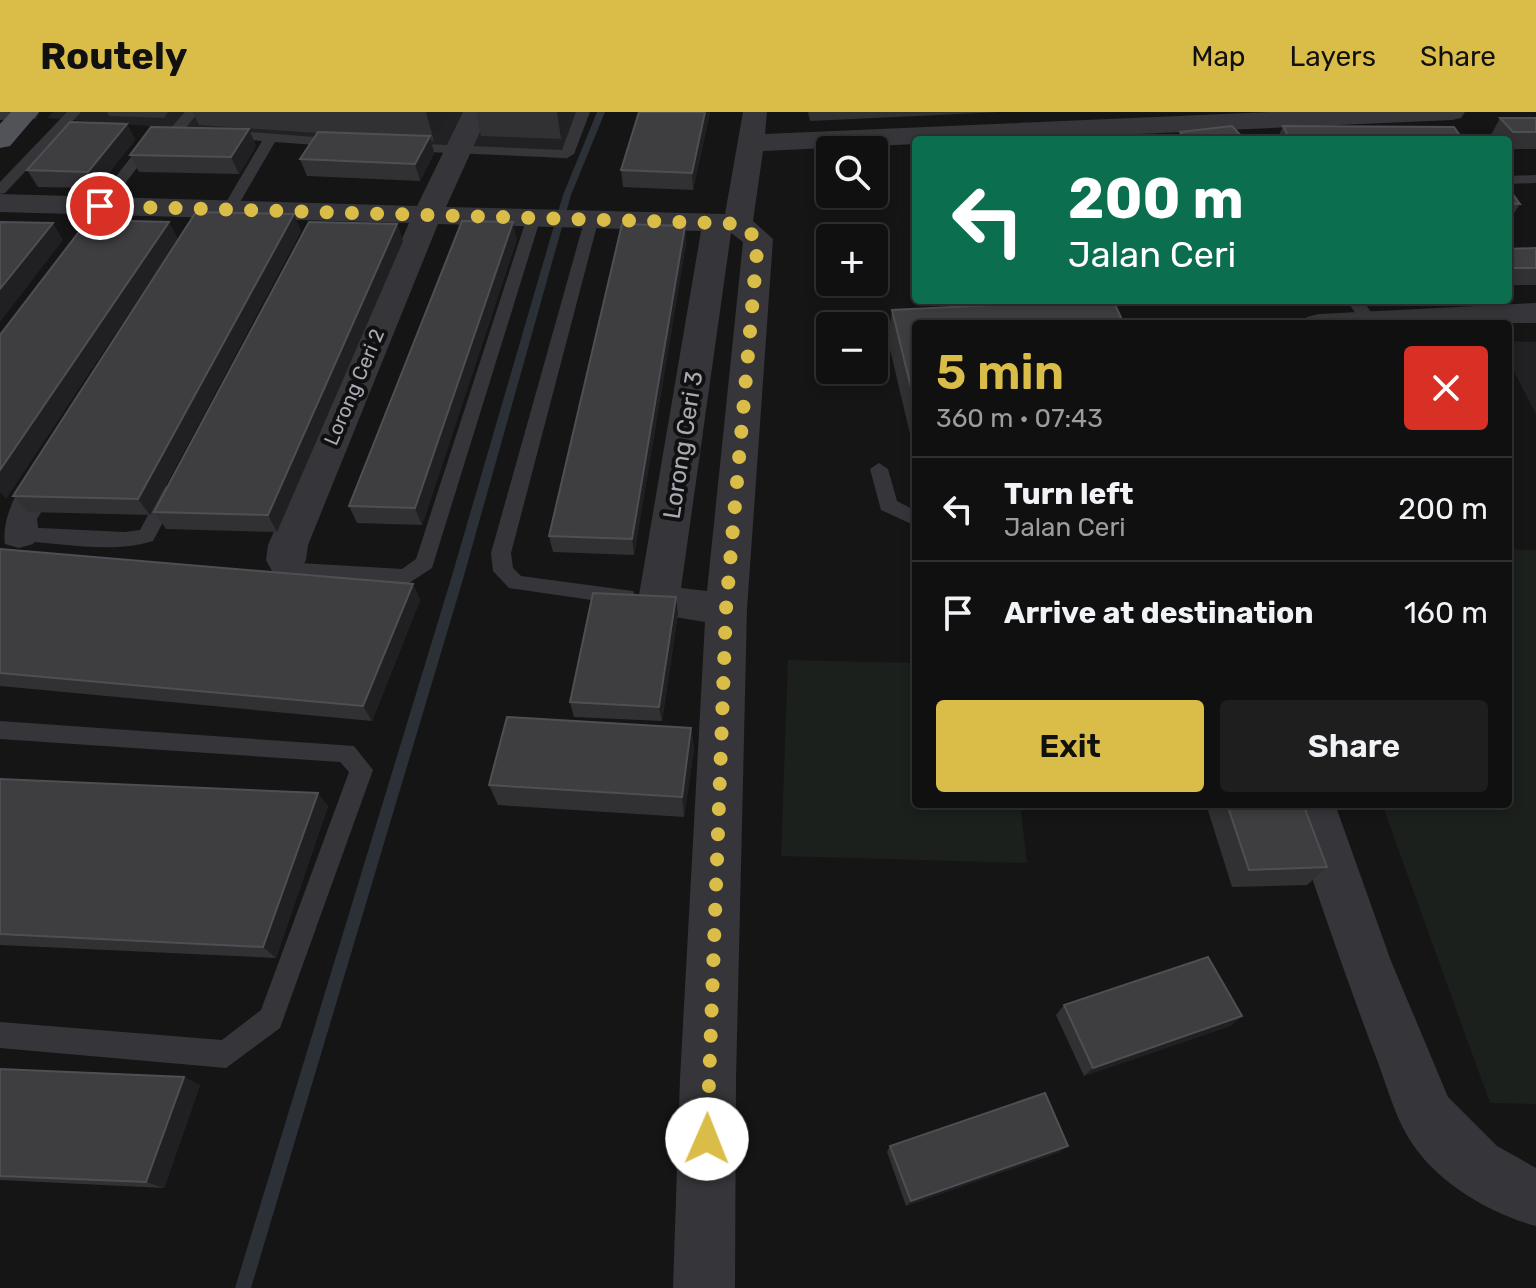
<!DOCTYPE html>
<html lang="en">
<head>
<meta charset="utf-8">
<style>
	:root { --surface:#101010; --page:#1e1e1e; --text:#f1f3f6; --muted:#9c9d9f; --line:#303030; --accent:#dabd48 }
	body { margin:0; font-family:Rubik,sans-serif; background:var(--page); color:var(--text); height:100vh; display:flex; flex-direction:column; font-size:30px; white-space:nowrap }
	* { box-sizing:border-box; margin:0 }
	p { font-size:26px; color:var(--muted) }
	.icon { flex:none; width:44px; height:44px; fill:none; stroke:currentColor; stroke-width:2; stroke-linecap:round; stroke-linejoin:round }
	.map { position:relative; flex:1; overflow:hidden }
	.details { position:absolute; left:912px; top:208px; width:600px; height:488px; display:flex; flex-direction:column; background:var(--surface); border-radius:8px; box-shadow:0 4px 12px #0003,0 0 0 2px var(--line) }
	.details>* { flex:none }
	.hud { position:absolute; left:912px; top:24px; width:600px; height:168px; border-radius:8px; box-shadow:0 4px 12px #0003,0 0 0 2px var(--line); background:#0b6e4f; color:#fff; overflow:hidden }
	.tools { position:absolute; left:816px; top:24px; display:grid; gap:16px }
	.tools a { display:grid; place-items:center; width:72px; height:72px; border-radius:8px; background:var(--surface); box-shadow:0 4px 12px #0003,0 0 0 2px var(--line); font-size:40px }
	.pin { position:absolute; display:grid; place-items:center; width:68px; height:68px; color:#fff; margin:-34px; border:4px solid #fff; border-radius:50%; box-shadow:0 2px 8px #0007 }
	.me { position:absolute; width:88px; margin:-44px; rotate:1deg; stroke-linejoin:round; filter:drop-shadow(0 0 6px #0008) }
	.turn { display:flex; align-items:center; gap:28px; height:168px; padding:0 24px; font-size:36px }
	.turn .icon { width:104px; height:104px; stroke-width:2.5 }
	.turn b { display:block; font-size:56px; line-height:68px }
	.round { display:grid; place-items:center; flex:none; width:84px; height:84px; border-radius:8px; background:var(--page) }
	.head { display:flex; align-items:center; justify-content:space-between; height:136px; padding:0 24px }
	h1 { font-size:48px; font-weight:600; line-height:60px; color:var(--accent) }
	.cta { display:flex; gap:16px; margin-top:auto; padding:16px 24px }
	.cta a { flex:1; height:92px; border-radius:8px; background:var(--accent); color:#111; font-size:32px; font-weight:600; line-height:92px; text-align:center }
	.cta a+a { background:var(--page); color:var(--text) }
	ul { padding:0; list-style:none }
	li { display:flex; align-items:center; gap:24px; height:104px; padding:0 24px; border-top:2px solid var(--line) }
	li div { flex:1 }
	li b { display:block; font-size:30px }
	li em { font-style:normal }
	header { display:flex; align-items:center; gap:48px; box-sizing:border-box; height:112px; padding:0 40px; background:var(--accent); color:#111 }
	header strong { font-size:38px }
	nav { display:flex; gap:44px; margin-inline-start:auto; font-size:28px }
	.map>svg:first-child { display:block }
</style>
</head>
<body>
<header>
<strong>Routely</strong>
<nav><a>Map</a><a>Layers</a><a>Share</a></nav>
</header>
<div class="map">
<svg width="1536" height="1176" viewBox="0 0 1536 1176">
	<rect width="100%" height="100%" fill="#151516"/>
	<!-- built -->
	<g fill="#212123">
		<polygon points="53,0 587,0 568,47 47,6"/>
		<polygon points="1508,229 1536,230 1536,302 1508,248"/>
	</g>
	<!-- green -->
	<g fill="#1b201d">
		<polygon points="1508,437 1536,438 1536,992 1490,991 1382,692 1508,692"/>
		<polygon points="788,548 916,551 916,692 1020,692 1027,751 781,744"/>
	</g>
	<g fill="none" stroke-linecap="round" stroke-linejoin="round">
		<!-- stream -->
		<polygon fill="#2c3138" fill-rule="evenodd" points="597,0 605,0 571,83 463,467 251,1176 235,1176 451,467 563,83"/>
		<!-- service -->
		<g fill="#36363a" fill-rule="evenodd">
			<polygon points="67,0 81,0 5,81 0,82 0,70"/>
			<polygon points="185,0 199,0 182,20 172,20 170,17"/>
			<polygon points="576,0 590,0 574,42 567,46 403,39 396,35 403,31 562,38"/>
			<polygon points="223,18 341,27 348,31 341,35 275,30 236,97 229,101 222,97 262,29 218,25 218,19"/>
			<polygon points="151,25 158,29 105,97 95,97 95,91 146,26"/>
			<polygon points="1536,63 1536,71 1508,72 1508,64"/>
			<path d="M534,101L541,105L432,456L406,473L287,463L276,448L279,443C289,439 293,443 300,451L402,457L416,447L527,105Z"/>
			<polygon points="592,102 599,106 511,441 513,456 521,464 633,479 636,485 633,491 626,493 509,476 493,459 491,441 585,106"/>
			<polygon points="1347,188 1363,188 1376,208 1374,212 1362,212"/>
			<polygon points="879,351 888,357 897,389 916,399 916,414 881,398 870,357"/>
			<path d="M170,373L179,380L153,429C112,442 61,431 19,429L9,422L19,415L125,420L140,418L163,375Z"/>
			<polygon points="0,609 354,634 373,658 280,916 226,956 0,936 0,910 222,928 261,898 349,660 340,650 0,627"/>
		</g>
		<!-- minor -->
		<g fill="#36363a" fill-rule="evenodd">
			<polygon points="0,0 39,0 39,1 35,7 0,8"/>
			<path d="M463,0H489L446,95L725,102L743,0H767L765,22L1270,0H1465L1461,6L1452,8L1002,28H916V32L763,39L753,109L773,127L747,497L736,967L735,1176H673L680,967L705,510L644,500L638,489L701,119L438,112L308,433L306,448L300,459L286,463L272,459L266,448L268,433L409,111L0,100V82L417,94ZM731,121L743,130L707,479L681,476Z"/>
			<polygon points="1536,191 1536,211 1303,212 1307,205 1319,202"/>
			<path d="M55,334L68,338L73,347L37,407L39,422L33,432L19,436L5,432C0,402 26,364 42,338Z"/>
			<path d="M1287,692H1335L1391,849L1448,985L1497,1034L1536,1056V1114C1488,1101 1434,1069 1408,1025C1393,1000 1385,967 1374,940C1343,858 1315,775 1287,692Z"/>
		</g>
		<!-- primary -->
		<polygon fill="#525359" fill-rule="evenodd" points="11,0 39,0 10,34 0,36 0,12"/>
	</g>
	<!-- wall -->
	<g fill="#313134">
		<polygon points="107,0 168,0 164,6 109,4"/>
		<polygon points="193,0 453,0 434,29 431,29 434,41 420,69 307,64 300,47 317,21 199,13"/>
		<polygon points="476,0 572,0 561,27 481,24"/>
		<polygon points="710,0 693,78 623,75 621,58"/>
		<polygon points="808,0 1001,0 810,9"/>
		<polygon points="1500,6 1536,6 1536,37 1508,37 1508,28 1495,28 1491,23"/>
		<polygon points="127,12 135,28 97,76 38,75 27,58"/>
		<polygon points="1283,14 1463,28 1277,28"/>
		<polygon points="1180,20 1245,28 1177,28"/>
		<polygon points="256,34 239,62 139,60 130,43"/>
		<polygon points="1508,77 1520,92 1509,109 1508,109"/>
		<polygon points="397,112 403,129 277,420 166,417 154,400"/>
		<polygon points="685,114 686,131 634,443 553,440 549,424"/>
		<polygon points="301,119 150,403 27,400 13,384"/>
		<polygon points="517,127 422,413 357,411 349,394"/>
		<polygon points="1536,136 1536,173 1508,173 1508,137"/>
		<polygon points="892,198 916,212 916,347 888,229"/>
		<polygon points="0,437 413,472 420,488 372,609 0,574"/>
		<polygon points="678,501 662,609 574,605 570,590"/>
		<polygon points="691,616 694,637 684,705 498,693 489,673"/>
		<polygon points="0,667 328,694 276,846 0,833"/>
		<polygon points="1206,692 1303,692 1327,755 1307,773 1232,775"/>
		<polygon points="1064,893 1242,904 1230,914 1084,964 1056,903"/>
		<polygon points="0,957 200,973 164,1076 0,1068"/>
		<polygon points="890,1034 1060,1040 906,1094 887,1040"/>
	</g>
	<!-- shaded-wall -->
	<g fill="#202022">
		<polygon points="426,0 453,0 434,29"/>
		<polygon points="557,0 572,0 561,27"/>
		<polygon points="705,0 710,0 693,78 692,61"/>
		<polygon points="127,12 135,28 97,76 88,60"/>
		<polygon points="249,17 256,34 239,62 231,45"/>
		<polygon points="430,24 434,41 420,69 415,52"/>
		<polygon points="294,102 301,119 150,403 138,387"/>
		<polygon points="169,110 178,127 6,387 0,380 0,358"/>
		<polygon points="513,110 517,127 422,413 415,396"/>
		<polygon points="53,111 63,128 0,210 0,177"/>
		<polygon points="397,112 403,129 277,420 268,403"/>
		<polygon points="685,114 686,131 634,443 632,427"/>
		<polygon points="413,472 420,488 372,609 363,594"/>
		<polygon points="676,485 678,501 662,609 659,595"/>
		<polygon points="691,616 694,637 684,705 682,685"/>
		<polygon points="318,681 328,694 276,846 263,835"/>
		<polygon points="1242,904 1230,914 1084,964 1093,956"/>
		<polygon points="184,965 200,973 164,1076 146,1070"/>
		<polygon points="1068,1034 1060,1040 906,1094 911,1089"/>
	</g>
	<!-- building -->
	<g fill="#3e3e41" stroke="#4e4f53" stroke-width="2">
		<polygon points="639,0 705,0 692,61 621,58"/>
		<polygon points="1500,6 1536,6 1536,20 1513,20"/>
		<polygon points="70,10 127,12 88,60 27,58"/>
		<polygon points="1232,14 1245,28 1187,28 1180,20"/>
		<polygon points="1283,14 1454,15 1463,28 1290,28"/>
		<polygon points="151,15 249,17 231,45 130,43"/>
		<polygon points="318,20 430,24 415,52 300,47"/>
		<polygon points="1165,23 1168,28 1078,28 1078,27"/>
		<polygon points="1508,77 1509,77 1520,92 1508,91"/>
		<polygon points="196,100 294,102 138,387 13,384"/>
		<polygon points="88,108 169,110 0,358 0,223"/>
		<polygon points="462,109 513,110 415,396 349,394"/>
		<polygon points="0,110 53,111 0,177"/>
		<polygon points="309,110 397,112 268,403 154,400"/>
		<polygon points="622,112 685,114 632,427 549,424"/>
		<polygon points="1536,136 1536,156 1508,156 1508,137"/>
		<polygon points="1090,188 1113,188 1124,212 916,212 916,296 892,198"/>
		<polygon points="0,437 413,472 363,594 0,561"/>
		<polygon points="593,481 676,485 659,595 570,590"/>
		<polygon points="507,605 691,616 682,685 489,673"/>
		<polygon points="0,667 318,681 263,835 0,822"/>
		<polygon points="1227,692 1303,692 1327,755 1249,758"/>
		<polygon points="1208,845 1242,904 1093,956 1064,893"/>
		<polygon points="0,957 184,965 146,1070 0,1064"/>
		<polygon points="1045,981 1068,1034 911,1089 890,1034"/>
	</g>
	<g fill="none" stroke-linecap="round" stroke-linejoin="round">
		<!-- route -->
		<polyline stroke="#dabd48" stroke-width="14" stroke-dasharray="0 25.2" points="100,94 717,111 738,112 758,127 726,497 707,1027"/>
	</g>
	<g text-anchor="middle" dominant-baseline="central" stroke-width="8" stroke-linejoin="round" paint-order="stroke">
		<!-- far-street labels -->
		<g font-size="20" fill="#a8aab4" stroke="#101011">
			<text transform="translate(354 275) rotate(-67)">Lorong Ceri 2</text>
		</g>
		<!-- street labels -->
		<g font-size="24" fill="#a8aab4" stroke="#101011">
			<text transform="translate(683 333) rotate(-81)">Lorong Ceri 3</text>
		</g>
	</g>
</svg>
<div class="tools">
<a><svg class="icon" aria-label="search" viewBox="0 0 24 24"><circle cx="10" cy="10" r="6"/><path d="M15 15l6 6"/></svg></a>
<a>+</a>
<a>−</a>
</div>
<div class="pin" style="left:100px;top:94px;background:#d93025"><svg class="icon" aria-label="arrive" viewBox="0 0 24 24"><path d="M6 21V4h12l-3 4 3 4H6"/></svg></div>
<svg class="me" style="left:707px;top:1027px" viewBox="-20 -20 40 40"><circle r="19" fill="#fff"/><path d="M0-13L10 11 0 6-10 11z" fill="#dabd48"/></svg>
<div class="hud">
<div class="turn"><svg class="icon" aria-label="left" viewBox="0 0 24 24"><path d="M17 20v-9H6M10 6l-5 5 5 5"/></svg><div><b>200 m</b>Jalan Ceri</div></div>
</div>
<section class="details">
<div class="head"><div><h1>5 min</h1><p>360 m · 07:43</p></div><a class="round" style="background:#d93025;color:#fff"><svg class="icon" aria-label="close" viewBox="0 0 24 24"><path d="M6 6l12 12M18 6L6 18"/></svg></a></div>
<ul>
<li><svg class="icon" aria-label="left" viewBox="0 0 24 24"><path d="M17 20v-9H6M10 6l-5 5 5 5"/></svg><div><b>Turn left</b><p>Jalan Ceri</p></div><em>200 m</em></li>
<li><svg class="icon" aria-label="arrive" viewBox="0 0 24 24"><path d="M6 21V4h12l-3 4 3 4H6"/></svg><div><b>Arrive at destination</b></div><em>160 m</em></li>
</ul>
<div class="cta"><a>Exit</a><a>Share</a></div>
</section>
</div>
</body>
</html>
